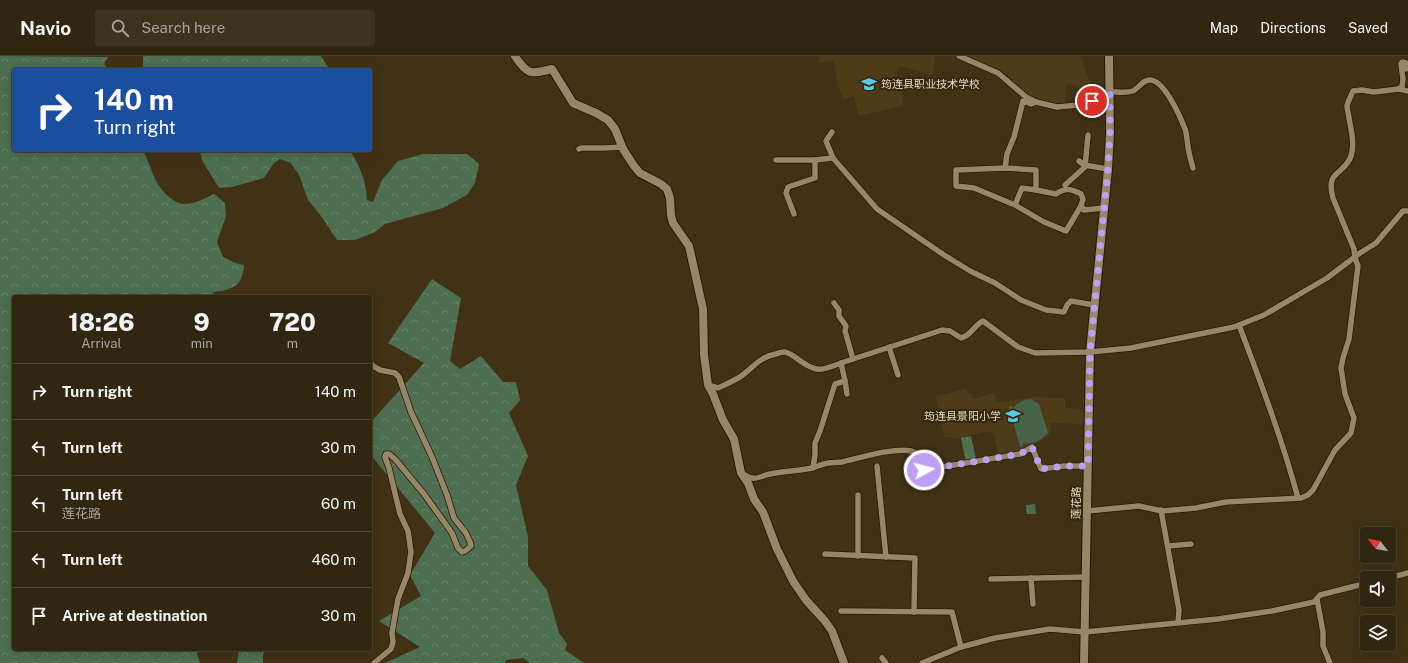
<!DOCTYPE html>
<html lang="en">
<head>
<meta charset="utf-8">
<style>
	:root { --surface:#312610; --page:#3d321e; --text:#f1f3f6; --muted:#a8a59f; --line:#4c4330 }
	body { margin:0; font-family:"Public Sans","Noto Sans SC",sans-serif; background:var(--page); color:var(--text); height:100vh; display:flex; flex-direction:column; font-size:15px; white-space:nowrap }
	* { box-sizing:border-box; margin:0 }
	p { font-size:13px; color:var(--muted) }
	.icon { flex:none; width:22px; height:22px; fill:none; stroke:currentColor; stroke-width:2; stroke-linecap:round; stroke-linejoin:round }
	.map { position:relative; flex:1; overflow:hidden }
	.sheet { position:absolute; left:12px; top:239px; width:360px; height:356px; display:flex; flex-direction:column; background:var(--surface); border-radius:4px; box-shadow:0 2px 10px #0003,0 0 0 1px var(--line) }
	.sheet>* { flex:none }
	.guide { position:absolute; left:12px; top:12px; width:360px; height:84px; border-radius:4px; box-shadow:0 2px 10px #0003,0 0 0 1px var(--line); background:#1a4fa0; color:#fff; overflow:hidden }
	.needle { width:26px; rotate:301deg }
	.fabs { position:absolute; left:1360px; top:471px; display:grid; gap:8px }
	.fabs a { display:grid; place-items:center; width:36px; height:36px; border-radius:4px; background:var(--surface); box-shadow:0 2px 10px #0003,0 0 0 1px var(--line); font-size:20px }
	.pin { position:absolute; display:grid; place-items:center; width:34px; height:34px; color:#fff; margin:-17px; border:2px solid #fff; border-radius:50%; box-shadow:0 1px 4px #0007 }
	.me { position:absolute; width:44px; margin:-22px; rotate:83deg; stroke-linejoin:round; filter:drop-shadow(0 0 3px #0008) }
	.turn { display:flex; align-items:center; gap:14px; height:84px; padding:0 16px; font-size:18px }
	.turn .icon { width:52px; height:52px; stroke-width:2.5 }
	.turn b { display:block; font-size:28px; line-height:34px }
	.eta { display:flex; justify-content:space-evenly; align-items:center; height:68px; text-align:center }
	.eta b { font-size:24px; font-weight:800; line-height:28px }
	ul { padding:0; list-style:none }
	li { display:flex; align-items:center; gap:12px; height:56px; padding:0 16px; border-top:1px solid var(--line) }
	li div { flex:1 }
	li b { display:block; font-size:15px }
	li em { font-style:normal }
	header { display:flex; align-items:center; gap:24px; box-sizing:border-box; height:56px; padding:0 20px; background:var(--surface); border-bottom:1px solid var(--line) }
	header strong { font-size:19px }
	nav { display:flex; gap:22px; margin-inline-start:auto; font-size:14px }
	.search { width:280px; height:36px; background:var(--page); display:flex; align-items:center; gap:10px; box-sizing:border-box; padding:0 14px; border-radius:4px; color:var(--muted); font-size:15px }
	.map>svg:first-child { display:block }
</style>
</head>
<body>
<header>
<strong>Navio</strong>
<div class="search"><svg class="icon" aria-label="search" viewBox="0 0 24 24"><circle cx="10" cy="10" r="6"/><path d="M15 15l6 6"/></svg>Search here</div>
<nav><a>Map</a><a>Directions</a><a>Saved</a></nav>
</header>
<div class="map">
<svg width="1408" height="607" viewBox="0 0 1408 607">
	<defs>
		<pattern id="forest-crowns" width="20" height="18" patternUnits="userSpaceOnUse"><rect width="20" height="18" fill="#4d6e50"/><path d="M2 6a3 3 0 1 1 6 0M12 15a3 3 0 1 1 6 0" fill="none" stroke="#668268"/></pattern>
	</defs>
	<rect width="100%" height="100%" fill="#413216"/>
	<!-- built -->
	<g fill="#4e3b17">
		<polygon points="818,0 935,0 933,19 899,10 895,21 901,26 903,50 859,60 854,40 844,43 838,31 834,5 819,7"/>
		<polygon points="964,0 1080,0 1091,29 1083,34 1067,27 1065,48 1055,48 1037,43 1026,39 1002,14"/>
		<polygon points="965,333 969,337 972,338 973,343 994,337 997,345 999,345 999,346 1038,340 1049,342 1065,342 1065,352 1086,353 1085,368 1051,367 1050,379 1044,383 1016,397 999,400 993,376 984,376 953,383 952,381 944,381 936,340"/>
	</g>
	<!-- forest -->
	<g fill="url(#forest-crowns)">
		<path d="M0,0L108,1L104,8L109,14H14V94H143C152,112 152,125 168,140C173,144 178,148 185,148C195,148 205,142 214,138L225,147L226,160L217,186L223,201L235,207L244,209C243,230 232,234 214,236L212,241H14V593H198L197,598L200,607H0Z"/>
		<polygon points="143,0 321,0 330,14 143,14"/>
		<path d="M200,94H350C360,111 366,124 367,144L373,146L382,124L398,105L423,98H467L479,108L475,127L467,139L443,152L385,168L375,176L355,184H337L321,160L308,144L299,119L291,107L280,103L274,107L264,122L232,131L219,132L202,104Z"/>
		<polygon points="432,223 461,242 450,305 460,313 481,300 503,326 516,326 520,344 509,357 528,400 516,429 528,481 528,510 547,534 559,577 567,588 565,594 584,607 530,607 523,602 506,604 505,607 385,607 420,591 379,565 421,540 410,519 435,477 370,398 370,367 424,307 388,287"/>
		<polygon points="971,380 976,403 966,406 961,382"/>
		<polygon points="1035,448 1036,458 1027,458 1026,449"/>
		<polygon points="239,593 266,593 263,598 263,607 237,607"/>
	</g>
	<!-- garden -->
	<path fill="#476349" d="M1031,343L1039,348L1048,377C1041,384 1033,390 1023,387V390L1020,391L1009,350H1012L1013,352C1019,346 1023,344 1031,343Z"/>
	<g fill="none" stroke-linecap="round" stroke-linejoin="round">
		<defs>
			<g id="street">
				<polyline points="959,0 998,17 1026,41 1036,46"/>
				<polyline points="1398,33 1402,31 1403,23 1401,8 1402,6 1406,7 1406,13"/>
				<polyline points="832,76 826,85 833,102 877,153 944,199 970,215 995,227 1021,244 1046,254 1064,256 1067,249 1071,245 1094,249"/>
				<polyline points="579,93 581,92 605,92 622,91"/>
				<polyline points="776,104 815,104"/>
				<polyline points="1079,105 1084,109 1108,113"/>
				<path d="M1005,112L1007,98L1014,81L1023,45L1031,48L1036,46L1057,51L1089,48C1092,45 1094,41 1097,39C1108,32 1121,39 1133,35C1139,32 1143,23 1151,24C1165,26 1180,60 1185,73C1187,78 1187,85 1188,91C1189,98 1191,105 1193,112"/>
				<polyline points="1065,129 1085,111 1088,79"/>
				<path d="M1036,134L1056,138C1066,131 1071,133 1081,138L1083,143L1081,150"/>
				<polyline points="1015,149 1022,132 1036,134 1036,114 1005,112 956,114 956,130 974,132 1015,149 1044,166 1066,175 1081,150 1084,154 1104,152"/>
				<polyline points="794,158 786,137 788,131 815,122 815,104 833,102"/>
				<polyline points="834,247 839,254 839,260 846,270 845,275 853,303"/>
				<path d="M1239,269C1261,327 1282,383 1298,442"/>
				<polyline points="889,291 898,319"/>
				<polyline points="370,306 373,310 380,314 395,317 399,321 411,356 432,401 447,439 454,462 466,477 470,486 471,490 465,495 462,496 458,492 452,477 424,438 395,403 389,398 386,398 385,401 389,412 400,458 408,475 411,496 408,517 398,543 394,565 392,577 393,586 391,593 374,607"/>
				<polyline points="845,325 847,338"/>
				<path d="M708,329L718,332C725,329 733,325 740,321C753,312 759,301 776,298C778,297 782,296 785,296C790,297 795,301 799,304C817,317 820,315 841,307L942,274L950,275L961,282C971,280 974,269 983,265L1018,291L1035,297L1090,296L1131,292L1234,271L1264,259L1327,222L1360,197L1376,187L1403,155H1408"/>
				<polyline points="877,410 886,501"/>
				<polyline points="813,412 815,399 815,387 820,375 835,328 845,325 841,307"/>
				<path d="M745,419C755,426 760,420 770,418C784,415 799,415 812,412C816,411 820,409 824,408C830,406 836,407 842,406C860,402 894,391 911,395C920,397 923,405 924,414L1020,398L1032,391L1041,413L1064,410H1088"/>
				<polyline points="858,439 858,500"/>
				<polyline points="1161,454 1179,554 1178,566"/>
				<path d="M1087,455L1139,450L1162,455L1196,452L1226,446L1301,442L1308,439L1313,434L1335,394L1351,377L1354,362L1345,338L1341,312L1343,302L1349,283L1358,210L1355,202L1354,193L1333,142C1325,113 1344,120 1351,100C1355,88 1351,74 1349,62C1349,59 1347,54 1347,50C1348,45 1351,40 1353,35L1362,34L1374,36L1399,33L1408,35"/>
				<polyline points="1168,490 1191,488"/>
				<polyline points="825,498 915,502 914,556"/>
				<polyline points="1031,522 1033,548"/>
				<polyline points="1389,522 1408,517"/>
				<polyline points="991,523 1086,521"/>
				<polyline points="1317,543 1323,576 1323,590 1330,607"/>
				<polyline points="841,555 952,556 961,591"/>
				<polyline points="882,602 886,607"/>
				<polyline points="922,607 961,591 995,582 1050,573 1085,576 1218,563 1272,555 1314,546 1320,539 1367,527"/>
			</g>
			<g id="secondary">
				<path d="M515,0C528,20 531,18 552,13L573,47L596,57L608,64L615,73L623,93L634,110L640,117L661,128L667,133L670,142L671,159L673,167L689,190L703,253L704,299L708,329L713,338L723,364L734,383L741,417L748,427L754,443L763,456L777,493L793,525L806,544L825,565L832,575L844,607"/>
				<polyline points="1084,607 1090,296 1108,113 1110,77 1109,0"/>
			</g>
		</defs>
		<!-- street casing -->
		<use href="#street" stroke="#271a00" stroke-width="7"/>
		<!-- secondary casing -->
		<use href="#secondary" stroke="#271a00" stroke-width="10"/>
		<!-- street -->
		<use href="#street" stroke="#978667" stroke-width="5.5"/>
		<!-- secondary -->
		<use href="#secondary" stroke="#978667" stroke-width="8"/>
	</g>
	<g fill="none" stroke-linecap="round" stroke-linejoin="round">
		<!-- route -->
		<polyline stroke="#bca0f2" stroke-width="7" stroke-dasharray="0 12.6" points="924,414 1020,398 1032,391 1041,413 1064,410 1088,410 1090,296 1108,113 1110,77 1110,35 1095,40 1092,45"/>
	</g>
	<!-- icons -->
	<defs>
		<symbol id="school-bare" viewBox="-9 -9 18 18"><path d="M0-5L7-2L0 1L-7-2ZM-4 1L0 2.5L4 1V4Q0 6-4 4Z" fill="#58c9e4" stroke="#37280b" stroke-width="2.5" paint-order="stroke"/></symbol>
	</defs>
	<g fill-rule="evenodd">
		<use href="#school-bare" x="858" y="17" width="22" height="22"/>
		<use href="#school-bare" x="1002" y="349" width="22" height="22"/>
	</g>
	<g text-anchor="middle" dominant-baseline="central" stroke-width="4" stroke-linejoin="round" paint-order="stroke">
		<!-- poi labels -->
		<g font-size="11" fill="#e2d9c9" stroke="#37280b" text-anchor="start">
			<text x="881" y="28">筠连县职业技术学校</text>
			<text x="1001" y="360" text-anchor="end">筠连县景阳小学</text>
		</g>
		<!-- street labels -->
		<g font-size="11" fill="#e2d9c9" stroke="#37280b">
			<text transform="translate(1076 447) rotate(-89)">莲花路</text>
		</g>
	</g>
</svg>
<div class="fabs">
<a><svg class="needle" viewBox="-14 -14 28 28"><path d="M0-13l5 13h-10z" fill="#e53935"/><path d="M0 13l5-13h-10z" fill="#a8a59f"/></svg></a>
<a><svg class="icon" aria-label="sound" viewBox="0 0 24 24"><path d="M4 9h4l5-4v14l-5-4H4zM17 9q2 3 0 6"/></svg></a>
<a><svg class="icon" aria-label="layers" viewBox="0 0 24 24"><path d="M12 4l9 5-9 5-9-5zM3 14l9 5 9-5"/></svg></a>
</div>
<div class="pin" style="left:1092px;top:45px;background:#d93025"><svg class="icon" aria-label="arrive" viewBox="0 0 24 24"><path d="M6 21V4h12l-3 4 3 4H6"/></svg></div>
<svg class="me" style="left:924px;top:414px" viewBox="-20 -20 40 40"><circle r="17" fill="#bca0f2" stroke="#fff" stroke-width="3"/><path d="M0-11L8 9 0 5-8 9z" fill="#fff"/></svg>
<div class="guide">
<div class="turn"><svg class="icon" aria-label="right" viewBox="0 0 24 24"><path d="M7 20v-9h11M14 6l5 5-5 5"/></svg><div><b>140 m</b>Turn right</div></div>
</div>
<section class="sheet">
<div class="eta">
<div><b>18:26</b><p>Arrival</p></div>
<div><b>9</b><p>min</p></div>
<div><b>720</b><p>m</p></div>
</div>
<ul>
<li><svg class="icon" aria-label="right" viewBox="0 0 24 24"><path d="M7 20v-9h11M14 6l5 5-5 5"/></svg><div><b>Turn right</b></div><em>140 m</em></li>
<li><svg class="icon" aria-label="left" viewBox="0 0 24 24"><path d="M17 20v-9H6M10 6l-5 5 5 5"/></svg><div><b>Turn left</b></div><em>30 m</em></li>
<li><svg class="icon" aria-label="left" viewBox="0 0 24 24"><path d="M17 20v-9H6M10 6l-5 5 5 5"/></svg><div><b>Turn left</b><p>莲花路</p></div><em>60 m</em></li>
<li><svg class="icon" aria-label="left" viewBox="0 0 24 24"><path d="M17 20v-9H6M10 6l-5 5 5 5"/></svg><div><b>Turn left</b></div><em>460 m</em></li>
<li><svg class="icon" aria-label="arrive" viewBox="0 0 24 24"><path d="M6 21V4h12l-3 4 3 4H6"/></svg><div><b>Arrive at destination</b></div><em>30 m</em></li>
</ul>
</section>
</div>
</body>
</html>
